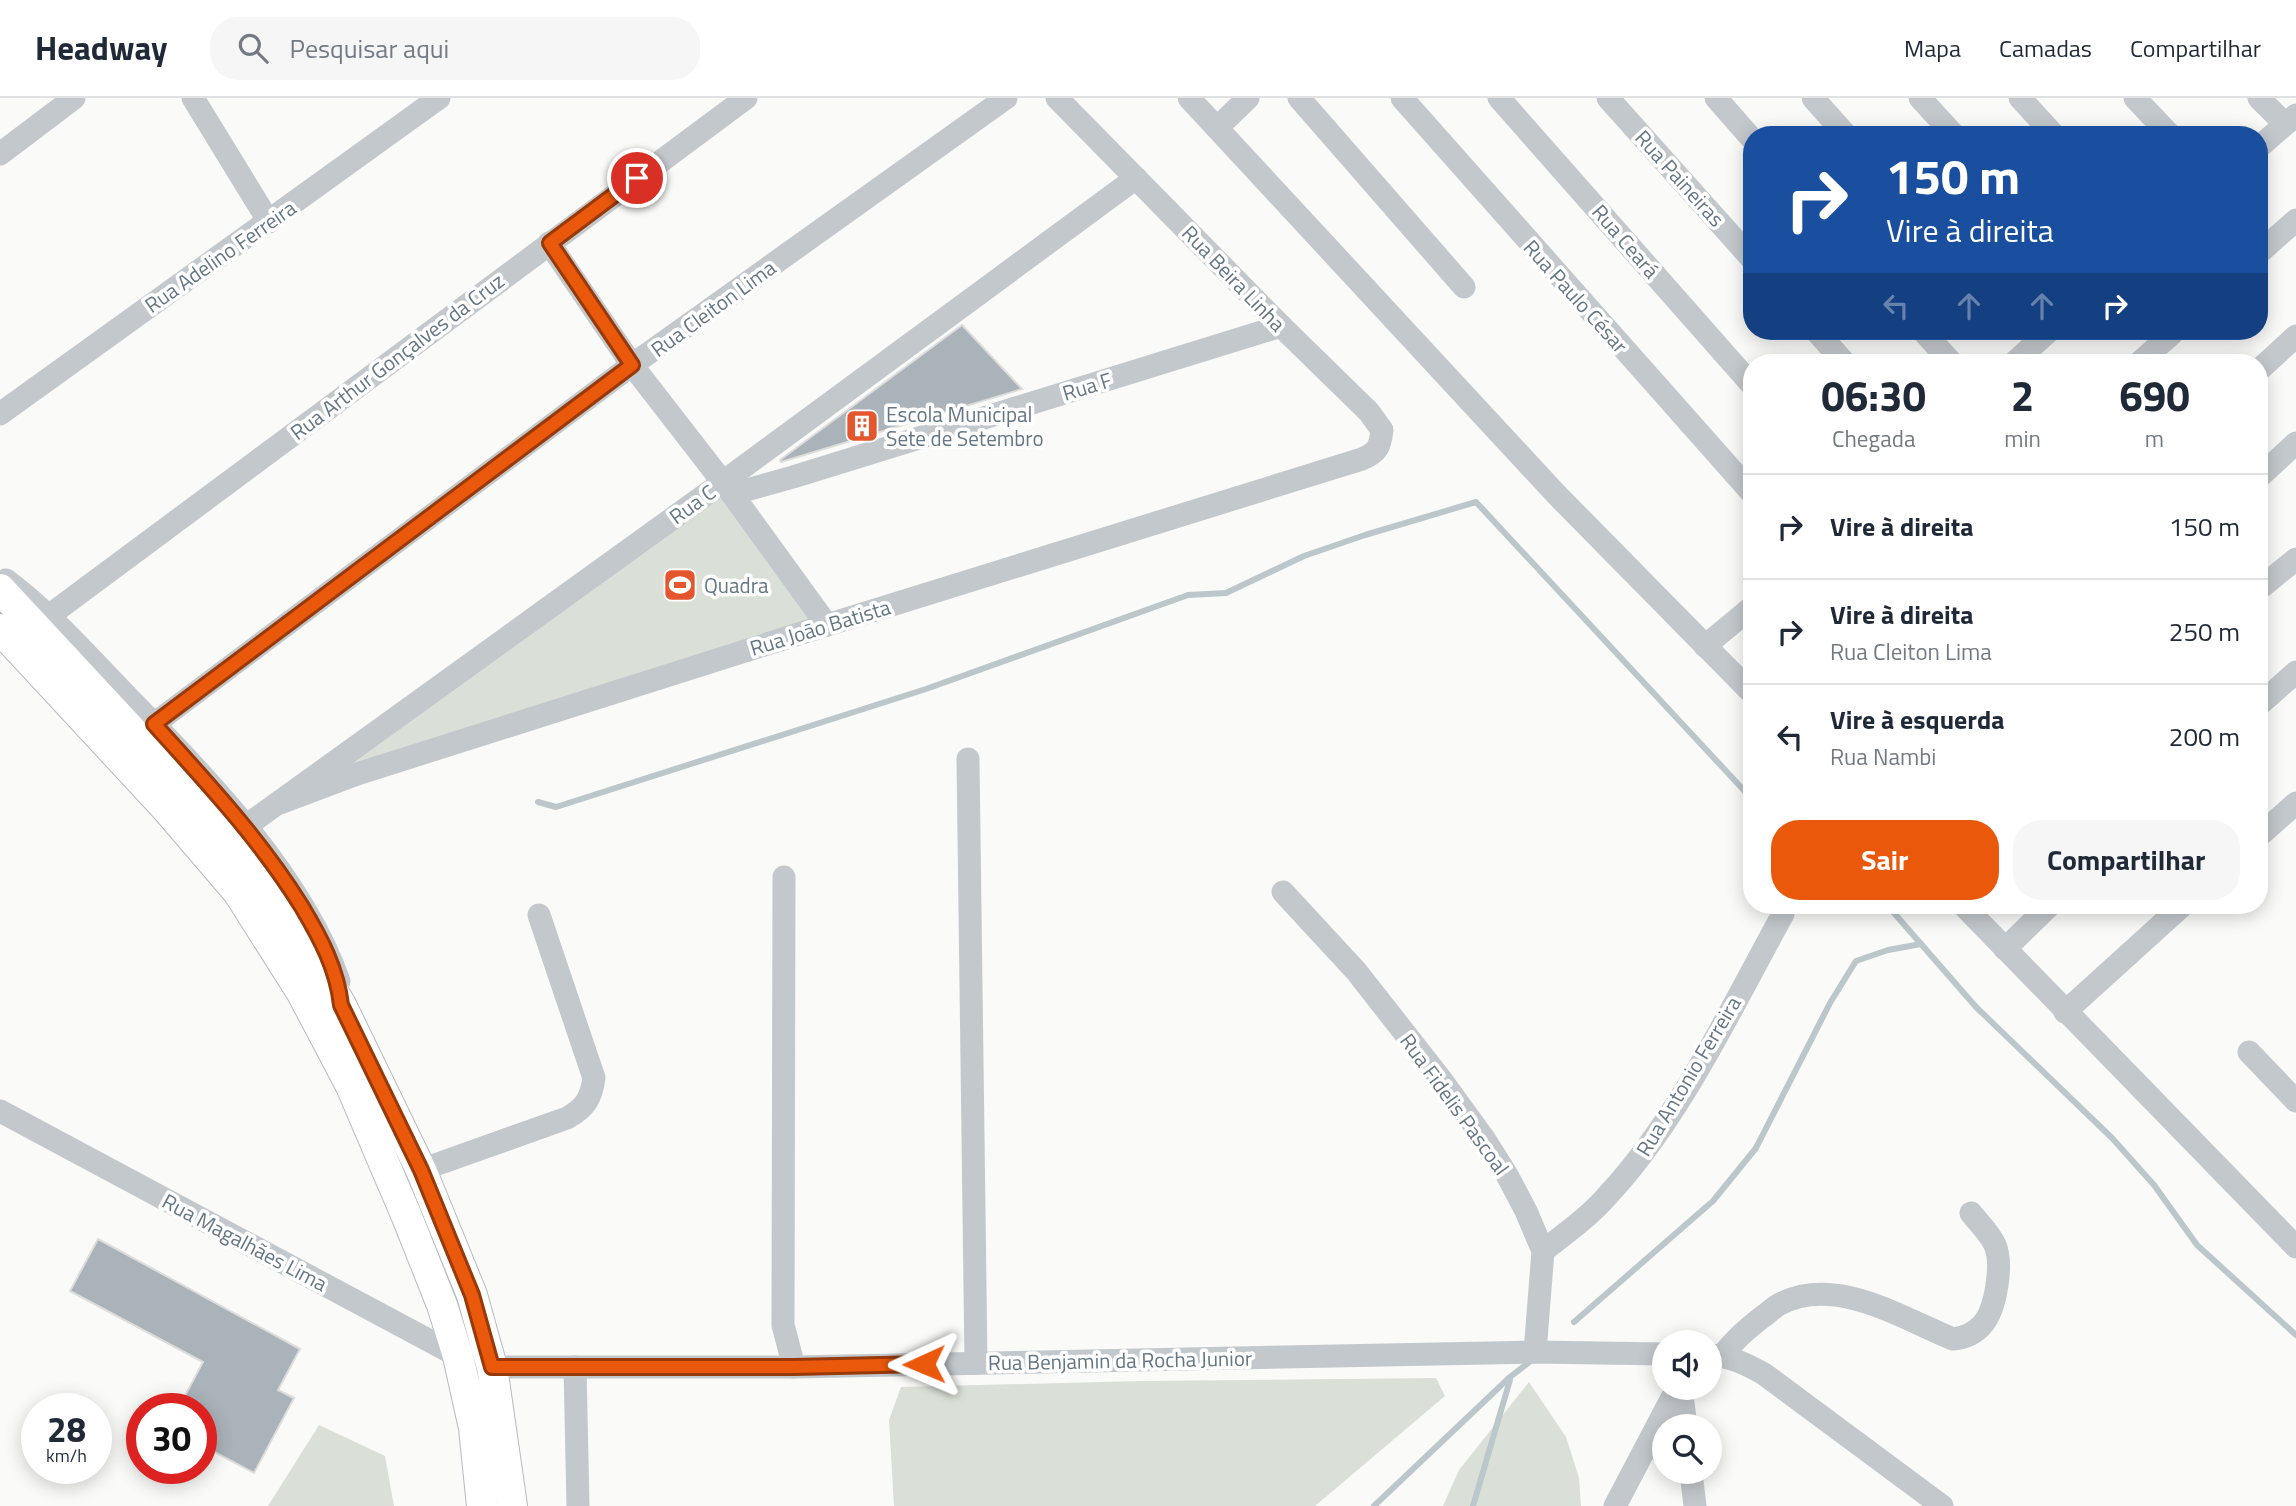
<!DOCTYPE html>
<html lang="pt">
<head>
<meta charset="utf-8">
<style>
	:root { --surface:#fff; --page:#f6f6f7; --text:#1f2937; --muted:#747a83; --line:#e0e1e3; --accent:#ea580c }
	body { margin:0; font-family:"Titillium Web",sans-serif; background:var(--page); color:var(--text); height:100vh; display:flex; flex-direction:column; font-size:26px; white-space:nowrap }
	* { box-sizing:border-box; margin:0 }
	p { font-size:23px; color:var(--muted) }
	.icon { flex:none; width:38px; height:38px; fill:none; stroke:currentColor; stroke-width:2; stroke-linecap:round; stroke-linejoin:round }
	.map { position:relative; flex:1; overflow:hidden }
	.side { position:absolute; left:1743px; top:256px; width:525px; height:560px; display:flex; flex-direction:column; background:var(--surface); border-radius:28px; box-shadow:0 4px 18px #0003 }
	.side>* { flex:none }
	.guide { position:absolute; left:1743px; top:28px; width:525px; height:214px; border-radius:28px; box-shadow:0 4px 18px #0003; background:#1a4fa0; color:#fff; overflow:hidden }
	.controls { position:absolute; left:1652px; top:1232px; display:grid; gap:14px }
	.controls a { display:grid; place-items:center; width:70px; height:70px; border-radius:50%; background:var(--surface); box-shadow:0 4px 18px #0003; font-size:35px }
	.speed { position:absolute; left:21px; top:1295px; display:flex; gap:14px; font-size:35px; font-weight:700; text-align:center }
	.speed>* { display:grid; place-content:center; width:91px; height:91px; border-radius:50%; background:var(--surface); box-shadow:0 4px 18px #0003; line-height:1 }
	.speed small { font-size:18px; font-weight:400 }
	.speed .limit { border:10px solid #d22; background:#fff; color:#111 }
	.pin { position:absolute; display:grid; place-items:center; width:60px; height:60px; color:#fff; margin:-30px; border:4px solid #fff; border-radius:50%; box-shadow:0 2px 7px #0007 }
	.me { position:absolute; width:77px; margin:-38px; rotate:269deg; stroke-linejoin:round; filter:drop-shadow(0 0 5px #0008) }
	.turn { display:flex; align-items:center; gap:24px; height:147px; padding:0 28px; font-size:32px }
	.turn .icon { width:91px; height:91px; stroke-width:2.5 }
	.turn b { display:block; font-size:49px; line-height:60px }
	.lanes { display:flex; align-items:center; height:66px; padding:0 28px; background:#0003; justify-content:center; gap:35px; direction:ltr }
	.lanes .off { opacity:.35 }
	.eta { display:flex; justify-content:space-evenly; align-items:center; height:119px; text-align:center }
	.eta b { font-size:42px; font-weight:700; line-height:49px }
	.cta { display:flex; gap:14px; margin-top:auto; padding:14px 28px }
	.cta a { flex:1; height:80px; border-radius:28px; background:var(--accent); color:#fff; font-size:28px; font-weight:700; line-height:80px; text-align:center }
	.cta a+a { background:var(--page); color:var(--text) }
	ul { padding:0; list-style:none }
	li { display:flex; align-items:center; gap:21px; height:105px; padding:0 28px; border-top:2px solid var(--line) }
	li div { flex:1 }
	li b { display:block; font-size:26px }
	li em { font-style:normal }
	header { display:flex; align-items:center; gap:42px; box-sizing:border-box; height:98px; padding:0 35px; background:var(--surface); border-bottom:2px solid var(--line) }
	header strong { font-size:33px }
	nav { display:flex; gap:38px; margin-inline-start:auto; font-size:24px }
	.search { width:490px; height:63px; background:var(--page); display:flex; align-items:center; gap:18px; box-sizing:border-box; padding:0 24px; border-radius:28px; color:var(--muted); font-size:26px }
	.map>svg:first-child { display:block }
</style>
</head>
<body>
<header>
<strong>Headway</strong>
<div class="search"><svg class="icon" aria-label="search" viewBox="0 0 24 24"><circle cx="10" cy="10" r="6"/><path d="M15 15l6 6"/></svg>Pesquisar aqui</div>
<nav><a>Mapa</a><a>Camadas</a><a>Compartilhar</a></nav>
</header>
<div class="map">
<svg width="2296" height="1408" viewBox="0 0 2296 1408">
	<rect width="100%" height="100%" fill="#fafaf8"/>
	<!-- green -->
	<g fill="#dadfd7">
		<polygon points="722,391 823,528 303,689"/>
		<polygon points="1436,1280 1445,1298 1315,1408 894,1408 889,1322 901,1289 1141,1283"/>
		<polygon points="1529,1284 1566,1339 1579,1380 1581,1408 1443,1408 1459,1372"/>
		<polygon points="319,1327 385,1358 394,1408 268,1408"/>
	</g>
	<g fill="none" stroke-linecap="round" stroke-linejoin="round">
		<!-- stream -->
		<g stroke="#bbc7cb" stroke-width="6">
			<polyline points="538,704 556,709 926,591 1188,497 1226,495 1304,458 1365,437 1476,404 1752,701"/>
			<polyline points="1887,807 1976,909 2112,1040 2154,1087 2197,1147 2296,1237"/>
			<polyline points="1574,1224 1713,1103 1756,1050 1830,905 1856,863 1888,852 1921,846"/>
			<polyline points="1374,1408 1510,1279 1532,1262"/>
			<polyline points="1473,1408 1510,1282"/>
		</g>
	</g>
	<!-- building -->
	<g fill="#aab3b9" stroke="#dcdcda" stroke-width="2">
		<polygon points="962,227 1022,291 781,364 780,362"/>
		<polygon points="98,1141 300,1251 278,1292 294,1300 254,1375 201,1347 201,1311 178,1311 203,1264 70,1193"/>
	</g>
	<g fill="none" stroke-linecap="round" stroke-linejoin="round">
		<defs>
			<g id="major">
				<polyline points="0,491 132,633 220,734 292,826 341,907 421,1072 472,1197 492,1269 512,1408"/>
				<polyline points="0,531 167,711 238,794 302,895 351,988 407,1119 442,1207 458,1258 474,1330 482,1408"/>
			</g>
		</defs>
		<!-- major casing -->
		<use href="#major" stroke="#b5babe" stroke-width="32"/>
		<!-- minor -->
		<g stroke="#c3c8cc" stroke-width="23">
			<polyline points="193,0 269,124"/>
			<polyline points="1189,0 1557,397 1752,595"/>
			<polyline points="1299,0 1464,189"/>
			<polyline points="1402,0 1752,395"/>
			<polyline points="1499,0 1752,287"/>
			<polyline points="1608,0 1752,161"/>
			<polyline points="1716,0 1752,41"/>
			<polyline points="1813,0 1846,37"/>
			<polyline points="1920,0 1954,37"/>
			<polyline points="2020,0 2054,37"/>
			<polyline points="2135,0 2170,37"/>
			<polyline points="2259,0 2285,26"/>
			<polyline points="1217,30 1248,0"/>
			<polyline points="2259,49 2296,17"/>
			<polyline points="0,56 74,0"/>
			<polyline points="549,145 632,267 732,396 827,527"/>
			<polyline points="2259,155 2296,122"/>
			<polyline points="1816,233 1844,264"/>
			<polyline points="1923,233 1951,264"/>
			<polyline points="2015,264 2049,233"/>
			<polyline points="2140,264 2175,233"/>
			<polyline points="2259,272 2296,238"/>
			<polyline points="0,316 439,0"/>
			<polyline points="2259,379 2296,345"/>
			<polyline points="732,396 793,379 1281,228"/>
			<path d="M6,482C49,514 84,554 121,592C201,675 300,773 339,883"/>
			<polyline points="2259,491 2296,461"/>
			<polyline points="50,517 746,0"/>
			<polyline points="1705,548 1752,509"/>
			<polyline points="2259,607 2296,574"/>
			<polyline points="154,626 632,267 1006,0"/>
			<polyline points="968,661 976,1265"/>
			<path d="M280,705L357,676L827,527L1362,361C1378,354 1380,349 1382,332L1369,314L1281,228L1057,0"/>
			<polyline points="246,728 723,384 1136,80"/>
			<polyline points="2259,738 2296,705"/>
			<polyline points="784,779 783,1227 794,1269"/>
			<polyline points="1283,794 1356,873 1440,980 1485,1042 1507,1077 1526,1113 1543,1153 1535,1254"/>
			<polyline points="1963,807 2296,1149"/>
			<polyline points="2005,851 2050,807"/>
			<polyline points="2065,914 2183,807"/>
			<polyline points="2249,954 2296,1003"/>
			<polyline points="0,1013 458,1258 492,1269 794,1269 1535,1254 1664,1256"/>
			<path d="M421,1072L567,1020C585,1010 591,1001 594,980L539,817"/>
			<path d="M1543,1153C1566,1135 1589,1119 1608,1097C1680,1020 1732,908 1783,816"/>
			<path d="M1710,1257C1730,1258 1746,1266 1764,1276L1942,1408"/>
			<path d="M1722,1258C1734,1242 1746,1232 1761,1220C1767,1216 1772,1211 1778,1207C1835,1176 1901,1220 1953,1241C1964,1240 1974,1236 1982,1227C1996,1212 2003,1166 1995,1147C1990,1136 1979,1125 1971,1115"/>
			<polyline points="575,1269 578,1408"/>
			<polyline points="1681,1290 1686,1328"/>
			<polyline points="1691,1374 1695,1408"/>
			<polyline points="1615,1408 1677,1290"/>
		</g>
		<!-- major -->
		<use href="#major" stroke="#fff" stroke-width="30"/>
	</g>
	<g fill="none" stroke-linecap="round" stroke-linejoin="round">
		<defs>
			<path id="route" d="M637,80L550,145L632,267L154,626C208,686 259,740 302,809C321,841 337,871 341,907L421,1072L472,1197L492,1269H794L924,1266"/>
		</defs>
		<!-- route casing -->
		<use href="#route" stroke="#983908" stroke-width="18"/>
		<!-- route -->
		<use href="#route" stroke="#ea580c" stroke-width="12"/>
	</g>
	<!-- icons -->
	<defs>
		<symbol id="building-square" viewBox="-11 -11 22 22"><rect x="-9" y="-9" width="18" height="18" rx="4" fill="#e4572e" stroke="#fff"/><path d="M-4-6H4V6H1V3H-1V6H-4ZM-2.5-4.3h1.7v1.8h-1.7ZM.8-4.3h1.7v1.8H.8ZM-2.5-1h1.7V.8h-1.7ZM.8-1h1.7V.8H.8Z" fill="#fff"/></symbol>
		<symbol id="stadium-square" viewBox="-11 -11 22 22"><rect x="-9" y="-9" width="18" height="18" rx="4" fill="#e4572e" stroke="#fff"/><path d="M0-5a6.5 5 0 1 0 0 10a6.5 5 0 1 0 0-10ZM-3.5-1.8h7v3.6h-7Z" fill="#fff"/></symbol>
	</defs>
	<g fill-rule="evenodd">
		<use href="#building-square" x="843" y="309" width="38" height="38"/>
		<use href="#stadium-square" x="661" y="468" width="38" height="38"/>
	</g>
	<g text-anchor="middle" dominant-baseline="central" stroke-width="7" stroke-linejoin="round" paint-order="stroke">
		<!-- street labels -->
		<g font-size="21" fill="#657683" stroke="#fff">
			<text transform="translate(1680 80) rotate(48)">Rua Paineiras</text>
			<text transform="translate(1626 143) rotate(49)">Rua Ceará</text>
			<text transform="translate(220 158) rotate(-35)">Rua Adelino Ferreira</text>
			<text transform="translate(1234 180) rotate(46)">Rua Beira Linha</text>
			<text transform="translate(1576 198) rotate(48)">Rua Paulo César</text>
			<text transform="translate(713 210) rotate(-36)">Rua Cleiton Lima</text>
			<text transform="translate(397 258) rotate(-37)">Rua Arthur Gonçalves da Cruz</text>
			<text transform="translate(1087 288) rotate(-17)">Rua F</text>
			<text transform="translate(692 406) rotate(-36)">Rua C</text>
			<text transform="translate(820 529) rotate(-17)">Rua Joāo Batista</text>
			<text transform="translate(1688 978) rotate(-59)">Rua Antonio Ferreira</text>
			<text transform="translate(1455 1006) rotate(54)">Rua Fidelis Pascoal</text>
			<text transform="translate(245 1144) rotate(28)">Rua Magalhães Lima</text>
			<text transform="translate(1120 1262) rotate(-1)">Rua Benjamin da Rocha Junior</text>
		</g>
		<!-- poi labels -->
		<g font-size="21" fill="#657683" stroke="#fff" text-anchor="start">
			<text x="886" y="316">Escola Municipal<tspan x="886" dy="24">Sete de Setembro</tspan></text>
			<text x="704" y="487">Quadra</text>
		</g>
	</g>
</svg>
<div class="controls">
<a><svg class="icon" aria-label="sound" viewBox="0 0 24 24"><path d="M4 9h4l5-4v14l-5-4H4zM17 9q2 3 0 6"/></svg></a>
<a><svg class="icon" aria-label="search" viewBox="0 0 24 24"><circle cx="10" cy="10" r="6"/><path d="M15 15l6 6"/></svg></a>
</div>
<div class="speed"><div>28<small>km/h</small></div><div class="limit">30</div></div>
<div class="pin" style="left:637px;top:80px;background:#d93025"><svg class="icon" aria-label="arrive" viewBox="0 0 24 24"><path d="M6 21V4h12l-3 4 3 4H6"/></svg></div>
<svg class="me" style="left:924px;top:1266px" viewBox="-20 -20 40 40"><path d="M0-17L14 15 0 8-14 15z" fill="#ea580c" stroke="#fff" stroke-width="4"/></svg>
<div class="guide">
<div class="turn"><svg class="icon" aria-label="right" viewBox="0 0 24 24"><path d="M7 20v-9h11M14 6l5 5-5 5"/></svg><div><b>150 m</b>Vire à direita</div></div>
<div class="lanes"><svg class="icon off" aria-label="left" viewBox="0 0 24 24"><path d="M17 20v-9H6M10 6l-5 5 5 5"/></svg><svg class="icon off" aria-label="ahead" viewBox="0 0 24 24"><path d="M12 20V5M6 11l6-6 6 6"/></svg><svg class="icon off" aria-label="ahead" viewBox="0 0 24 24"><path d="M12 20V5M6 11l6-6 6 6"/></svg><svg class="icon" aria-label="right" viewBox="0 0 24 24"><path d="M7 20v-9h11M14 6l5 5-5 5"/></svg></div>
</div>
<section class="side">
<div class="eta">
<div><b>06:30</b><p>Chegada</p></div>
<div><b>2</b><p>min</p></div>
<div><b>690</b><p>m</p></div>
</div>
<ul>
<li><svg class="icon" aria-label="right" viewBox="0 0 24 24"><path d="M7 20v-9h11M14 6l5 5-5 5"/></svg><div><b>Vire à direita</b></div><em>150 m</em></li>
<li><svg class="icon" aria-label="right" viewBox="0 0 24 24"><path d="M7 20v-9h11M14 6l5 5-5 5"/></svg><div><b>Vire à direita</b><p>Rua Cleiton Lima</p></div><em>250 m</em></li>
<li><svg class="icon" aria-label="left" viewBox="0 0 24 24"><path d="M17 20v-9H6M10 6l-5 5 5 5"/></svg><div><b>Vire à esquerda</b><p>Rua Nambi</p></div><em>200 m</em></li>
</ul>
<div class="cta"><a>Sair</a><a>Compartilhar</a></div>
</section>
</div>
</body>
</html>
